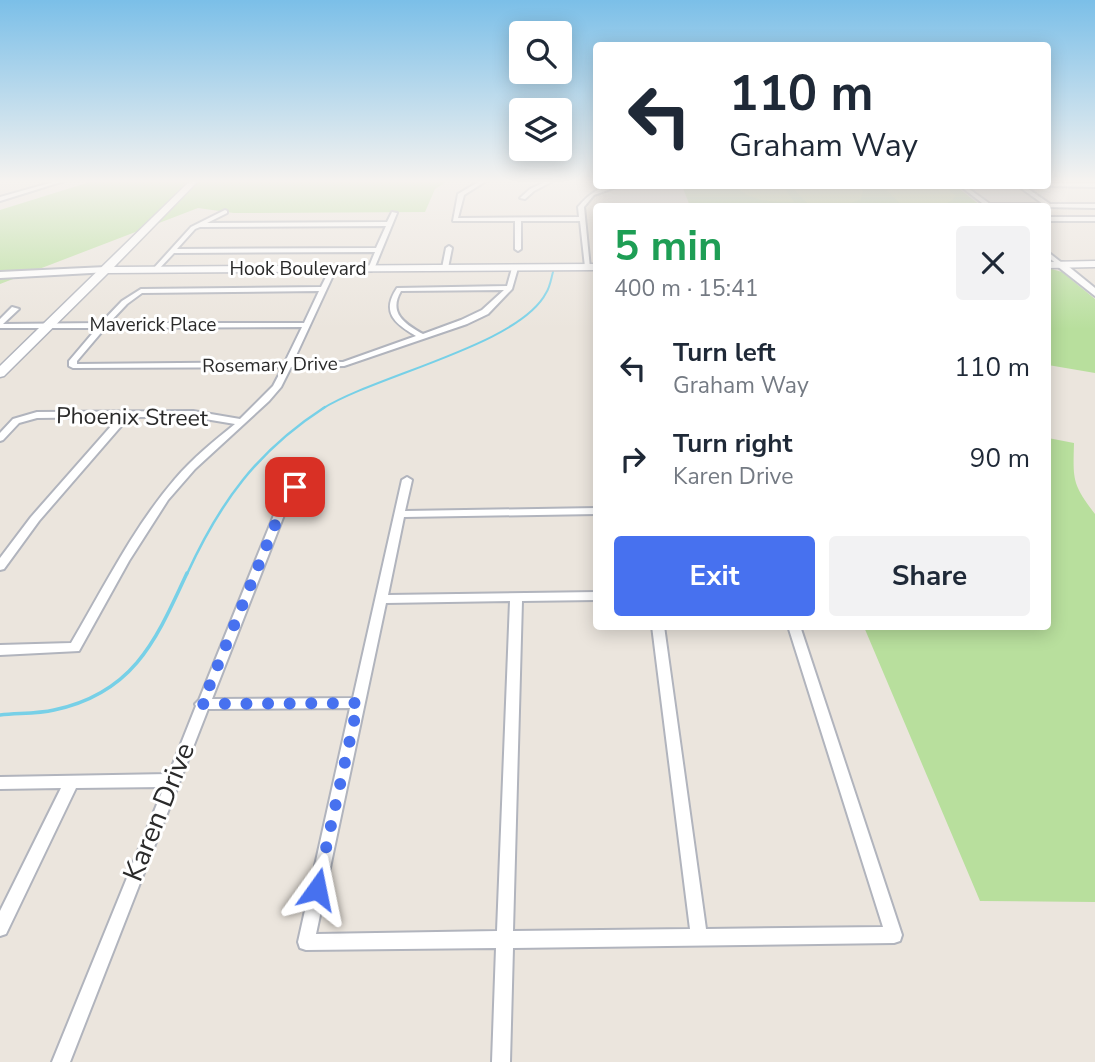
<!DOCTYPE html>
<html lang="en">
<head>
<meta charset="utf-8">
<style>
	:root { --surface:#fff; --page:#f2f2f3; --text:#1f2937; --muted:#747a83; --accent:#4771ef }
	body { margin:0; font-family:"Nunito Sans",sans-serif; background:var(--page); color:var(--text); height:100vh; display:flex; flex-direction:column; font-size:26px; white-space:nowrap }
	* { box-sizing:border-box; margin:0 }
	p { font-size:23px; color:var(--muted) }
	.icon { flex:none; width:38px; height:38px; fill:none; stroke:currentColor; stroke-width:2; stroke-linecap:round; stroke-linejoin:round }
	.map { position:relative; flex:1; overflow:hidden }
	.drawer { position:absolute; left:593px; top:203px; width:458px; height:427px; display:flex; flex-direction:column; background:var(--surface); border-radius:7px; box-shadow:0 4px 18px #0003 }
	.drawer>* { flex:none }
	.guide { position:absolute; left:593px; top:42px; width:458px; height:147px; border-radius:7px; box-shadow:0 4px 18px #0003; background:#fff; color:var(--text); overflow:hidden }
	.buttons { position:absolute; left:509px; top:21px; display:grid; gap:14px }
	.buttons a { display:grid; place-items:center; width:63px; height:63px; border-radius:7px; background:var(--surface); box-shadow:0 4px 18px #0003; font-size:35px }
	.pin { position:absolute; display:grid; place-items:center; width:60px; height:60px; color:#fff; margin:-30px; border-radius:14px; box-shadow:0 4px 10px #0006 }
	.me { position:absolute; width:77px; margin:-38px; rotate:12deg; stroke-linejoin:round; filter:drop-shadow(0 0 5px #0008) }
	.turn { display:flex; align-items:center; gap:24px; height:147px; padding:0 21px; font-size:32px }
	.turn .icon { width:91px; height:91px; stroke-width:2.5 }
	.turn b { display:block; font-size:49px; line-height:60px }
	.round { display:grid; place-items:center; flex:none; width:74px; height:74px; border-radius:7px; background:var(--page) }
	.headline { display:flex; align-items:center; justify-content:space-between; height:119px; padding:0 21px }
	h1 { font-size:42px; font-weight:700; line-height:52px; color:#1e9e55 }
	.cta { display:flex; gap:14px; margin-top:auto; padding:14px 21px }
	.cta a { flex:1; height:80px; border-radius:7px; background:var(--accent); color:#fff; font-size:28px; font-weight:700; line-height:80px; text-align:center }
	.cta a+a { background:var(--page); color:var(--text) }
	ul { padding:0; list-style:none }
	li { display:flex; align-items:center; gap:21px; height:91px; padding:0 21px }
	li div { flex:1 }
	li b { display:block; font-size:26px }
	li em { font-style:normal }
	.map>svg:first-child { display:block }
</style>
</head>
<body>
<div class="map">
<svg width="1095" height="1062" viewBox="0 0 1095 1062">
	<rect width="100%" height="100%" fill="#ebe5dd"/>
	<!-- green -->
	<g fill="#b8df9d">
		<polygon points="93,181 448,181 435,189 425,212 234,213 198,208 0,284 0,210"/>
		<polygon points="682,186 956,186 981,206 690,206"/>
		<polygon points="1048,268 1062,272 1095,299 1095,373 1048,365"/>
		<path d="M1048,438L1074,443C1073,480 1072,484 1095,514V902L980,901L864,627L1048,626Z"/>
	</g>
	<!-- pitch -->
	<g fill="#cae599">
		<path d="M736,186L784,187L794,202C774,202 750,202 736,186Z"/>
		<polygon points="797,186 858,186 863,191 861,199 841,206 810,206 793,188"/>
		<path d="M887,188H946L956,196C945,211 919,206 903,206L885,189Z"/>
	</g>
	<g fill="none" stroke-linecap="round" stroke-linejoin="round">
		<!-- stream-far2 -->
		<path stroke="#77d0e7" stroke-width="2" d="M322,409C376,375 519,345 546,293C550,287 551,279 553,272"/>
		<!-- stream-far1 -->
		<path stroke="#77d0e7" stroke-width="2.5" d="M187,574C220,502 257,451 325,407"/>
		<!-- stream -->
		<path stroke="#77d0e7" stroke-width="3.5" d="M0,715C18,713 37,714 54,710C134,693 156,640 187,573"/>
		<defs>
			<g id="minor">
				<polygon points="57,181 64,181 0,201 0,197"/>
				<path d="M480,181H486L464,195L458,218L579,217L578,207C589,194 599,186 616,186V187L594,195L584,207L590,268L585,267L580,221H521V249L518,251L515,249V221H453L458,194Z"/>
				<polygon points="547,181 553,181 534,191 525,199 520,198 530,189"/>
				<polygon points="1048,183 1095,183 1095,187 1046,186"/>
				<polygon points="960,186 965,186 990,204 1043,204 1018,186 1024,186 1050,204 1095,204 1095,208 986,206"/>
				<path d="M225,210L227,211V213L207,223L387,222L392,212L397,213L374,269L371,271L368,269L375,252L174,253L157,271H153V269L191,227ZM386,226L376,248L177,249L195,229L200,227Z"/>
				<rect x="1048" y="217" width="47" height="4"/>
				<polygon points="449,246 452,248 448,268 445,270 442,268 446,248"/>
				<polygon points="1048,252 1062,263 1062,265 1058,265 1048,257"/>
				<path d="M515,266L518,268L512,289L488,314L467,324L344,366L291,367L281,387L269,401L195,469L168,500L129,561L79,651L0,655V645L71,643C104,587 133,528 175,479C193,458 214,441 235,424L193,417H129L39,521L4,569L0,570V558L31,517L119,417L37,418L19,423L3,440L0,441V433L13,419L37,412L193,411L240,419L273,386L283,367L73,368L69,366V361L97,328H0V319L12,307L19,309L3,324L101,323L122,301L141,289L321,287L330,269L333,267L336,269L293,362H343L416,336C394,323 381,312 397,288L507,286L512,268ZM504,290L482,310L461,320L423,334C405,324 388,313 401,291ZM319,291L304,323H109L127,304L142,293ZM302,327L285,362L77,364V361L105,328Z"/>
				<path d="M407,477L412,480L405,511L597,508V514L404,517L388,595L597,592V600L522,601L513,931L690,929L652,626H664L706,929L883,927L788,626H800L902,935L900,941L894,943L513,948L510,1062H492L496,948L306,950L300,948L298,942L350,708L208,709L70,1062H52L164,787L76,788L6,934L0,936V911L61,788L0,789V777L169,774L196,706L195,704L199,700L274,515L292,485L295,484L300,487L284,515L212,699L353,698L402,480ZM510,601L497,931L316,934L386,603Z"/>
			</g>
			<g id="tertiary">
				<polygon points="1057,262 1063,262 1095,288 1095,296 1057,266"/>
				<polygon points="106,267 109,268 109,272 0,278 0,272"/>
			</g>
			<g id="secondary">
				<polygon points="190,181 198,181 114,267 597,264 597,270 108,273 4,376 0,377 0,366"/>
				<polygon points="1095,261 1095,267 1048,268 1048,262"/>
			</g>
		</defs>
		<!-- minor casing -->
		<use href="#minor" stroke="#b1b4bd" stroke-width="4"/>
		<!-- tertiary casing -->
		<use href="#tertiary" stroke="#b1b4bd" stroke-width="4"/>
		<!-- secondary casing -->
		<use href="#secondary" stroke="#b1b4bd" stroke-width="3"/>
		<!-- minor -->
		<use href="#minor" fill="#fff" fill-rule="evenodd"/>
		<!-- tertiary -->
		<use href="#tertiary" fill="#fff" fill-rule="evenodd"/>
		<!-- secondary -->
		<use href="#secondary" fill="#fff" fill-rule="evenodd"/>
	</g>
	<!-- sky -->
	<linearGradient id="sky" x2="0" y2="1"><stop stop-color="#7bbfe8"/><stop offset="0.55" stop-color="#f6f3f0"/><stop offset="1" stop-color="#f6f3f0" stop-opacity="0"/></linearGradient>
	<rect width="1095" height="329" fill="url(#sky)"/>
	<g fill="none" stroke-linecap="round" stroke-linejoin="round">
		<!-- route -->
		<polyline stroke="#4771ef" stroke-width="12" stroke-dasharray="0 21.6" points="295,487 279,515 202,704 358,703 317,889"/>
	</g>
	<g text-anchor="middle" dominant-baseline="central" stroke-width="6" stroke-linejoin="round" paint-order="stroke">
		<!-- far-street labels -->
		<g font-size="19" fill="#2a2a2a" stroke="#fff">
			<text x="298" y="269">Hook Boulevard</text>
			<text x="153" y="325">Maverick Place</text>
			<text transform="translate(270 365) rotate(-1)">Rosemary Drive</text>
		</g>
		<!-- street labels -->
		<g font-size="23" fill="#2a2a2a" stroke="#fff">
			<text transform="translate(132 417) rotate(1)">Phoenix Street</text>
		</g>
		<!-- near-street labels -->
		<g font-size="28" fill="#2a2a2a" stroke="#fff">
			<text transform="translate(159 812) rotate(-68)">Karen Drive</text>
		</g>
	</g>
</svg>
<div class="buttons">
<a><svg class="icon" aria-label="search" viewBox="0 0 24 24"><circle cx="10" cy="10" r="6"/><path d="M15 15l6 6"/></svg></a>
<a><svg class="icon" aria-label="layers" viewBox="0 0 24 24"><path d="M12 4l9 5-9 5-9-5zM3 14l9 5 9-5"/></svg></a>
</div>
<div class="pin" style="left:295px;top:487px;background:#d93025"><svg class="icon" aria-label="arrive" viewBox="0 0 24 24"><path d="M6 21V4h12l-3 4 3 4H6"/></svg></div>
<svg class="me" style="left:317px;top:889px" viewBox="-20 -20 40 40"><path d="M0-17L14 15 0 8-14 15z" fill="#4771ef" stroke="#fff" stroke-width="4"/></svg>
<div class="guide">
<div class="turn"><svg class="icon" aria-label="left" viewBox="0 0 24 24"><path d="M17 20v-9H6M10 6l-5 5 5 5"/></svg><div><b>110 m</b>Graham Way</div></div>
</div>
<section class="drawer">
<div class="headline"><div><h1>5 min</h1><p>400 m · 15:41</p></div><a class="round"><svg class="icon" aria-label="close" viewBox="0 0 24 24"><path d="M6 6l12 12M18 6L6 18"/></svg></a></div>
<ul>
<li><svg class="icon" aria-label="left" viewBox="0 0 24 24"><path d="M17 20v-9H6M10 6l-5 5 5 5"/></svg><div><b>Turn left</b><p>Graham Way</p></div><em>110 m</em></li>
<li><svg class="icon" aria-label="right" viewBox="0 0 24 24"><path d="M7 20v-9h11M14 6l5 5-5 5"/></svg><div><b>Turn right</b><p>Karen Drive</p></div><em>90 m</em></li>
</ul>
<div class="cta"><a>Exit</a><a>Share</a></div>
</section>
</div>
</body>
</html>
